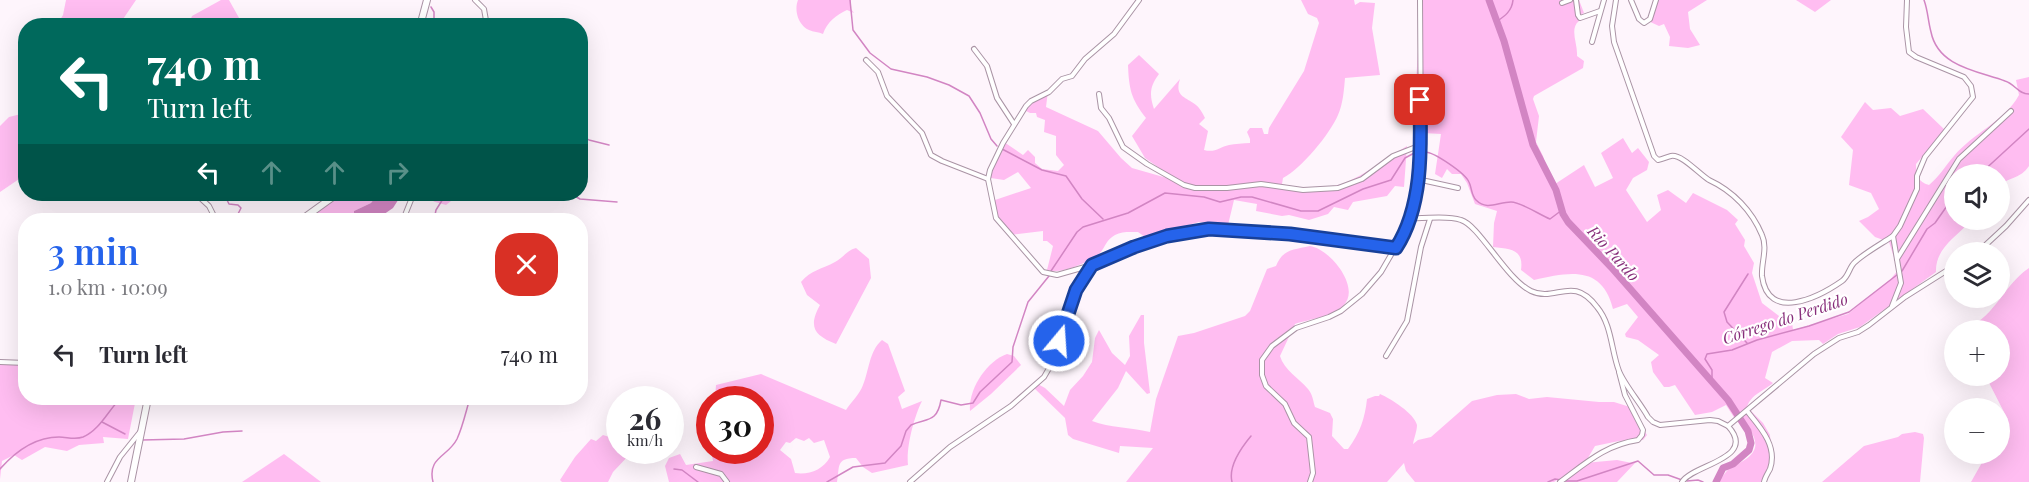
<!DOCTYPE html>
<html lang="en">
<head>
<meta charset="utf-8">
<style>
	:root { --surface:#fff; --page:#f2f2f3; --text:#2b2b33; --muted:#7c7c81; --accent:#2563eb }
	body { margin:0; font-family:"Playfair Display",serif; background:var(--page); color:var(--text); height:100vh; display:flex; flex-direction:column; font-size:22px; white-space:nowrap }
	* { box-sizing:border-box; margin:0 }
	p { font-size:20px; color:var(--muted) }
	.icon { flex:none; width:33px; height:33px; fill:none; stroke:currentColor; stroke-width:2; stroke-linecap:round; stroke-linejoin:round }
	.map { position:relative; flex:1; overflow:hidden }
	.sheet { position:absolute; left:18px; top:213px; width:570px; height:192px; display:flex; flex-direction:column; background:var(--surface); border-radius:24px; box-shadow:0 6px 24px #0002 }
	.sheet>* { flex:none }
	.banner { position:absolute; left:18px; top:18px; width:570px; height:183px; border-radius:24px; box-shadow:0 6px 24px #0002; background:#00695c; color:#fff; overflow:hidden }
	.controls { position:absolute; left:1944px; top:164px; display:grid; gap:12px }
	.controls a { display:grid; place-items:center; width:66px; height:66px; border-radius:50%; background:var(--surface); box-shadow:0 6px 24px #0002; font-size:30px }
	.speed { position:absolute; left:606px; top:386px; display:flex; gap:12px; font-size:30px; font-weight:700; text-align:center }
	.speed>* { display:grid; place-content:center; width:78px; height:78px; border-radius:50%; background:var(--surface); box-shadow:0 6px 24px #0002; line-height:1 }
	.speed small { font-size:15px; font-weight:400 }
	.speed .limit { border:9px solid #d22; background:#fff; color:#111 }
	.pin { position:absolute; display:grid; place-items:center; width:51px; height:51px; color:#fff; margin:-26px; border-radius:12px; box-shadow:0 3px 9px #0006 }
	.me { position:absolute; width:66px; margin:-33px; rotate:18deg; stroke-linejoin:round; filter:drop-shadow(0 0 4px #0008) }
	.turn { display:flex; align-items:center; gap:21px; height:126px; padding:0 30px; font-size:27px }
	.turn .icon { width:78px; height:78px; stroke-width:2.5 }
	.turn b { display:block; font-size:42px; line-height:51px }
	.lanes { display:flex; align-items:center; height:57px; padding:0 30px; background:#0003; justify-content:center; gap:30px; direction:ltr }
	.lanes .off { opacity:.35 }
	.round { display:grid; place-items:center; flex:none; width:63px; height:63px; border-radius:24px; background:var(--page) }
	.headline { display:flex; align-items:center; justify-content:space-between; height:102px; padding:0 30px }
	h1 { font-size:36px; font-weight:600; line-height:45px; color:var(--accent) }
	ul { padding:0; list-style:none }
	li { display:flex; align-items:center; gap:18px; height:78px; padding:0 30px }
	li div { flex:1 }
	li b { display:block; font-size:22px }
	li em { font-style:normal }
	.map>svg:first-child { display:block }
</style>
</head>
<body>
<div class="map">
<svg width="2029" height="482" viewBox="0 0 2029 482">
	<rect width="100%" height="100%" fill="#fef5fc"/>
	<!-- green -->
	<g fill="#ffbdf1" fill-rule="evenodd">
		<polygon points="66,0 136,0 119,25 57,25 63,15"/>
		<polygon points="221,0 229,0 243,25 182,25 190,21 192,16"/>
		<path d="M798,0H851V9L854,13L847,10C836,15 827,22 823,34C819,32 813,32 809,30C798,25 794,10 798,0Z"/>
		<path d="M1301,0H1354L1355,5L1360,2L1375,3L1372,28L1380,75L1345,78C1344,90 1343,104 1338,115C1330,134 1301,169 1283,178L1282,184C1338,200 1362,173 1407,146L1404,187L1395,186L1387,196L1353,202L1348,210L1334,207L1328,214L1309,220L1289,215L1282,216L1256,211L1257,204L1234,200L1228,225L1199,222L1145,237L1138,232C1131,232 1122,231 1115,235C1106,240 1106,246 1100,253C1091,262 1059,275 1047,270L1053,246L1047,241H1043V231L1010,235L997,217L992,201L1031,188L1018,172L1004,180L984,177L989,173L1004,142L1023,155L1028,150L1035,157V163L1042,169L1058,171L1064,165L1056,155V136L1044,132L1045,120L1037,117L1036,113H1030L1022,109L1026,104L1048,91L1046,107L1098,131L1121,158L1132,168L1167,178L1168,174L1145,158L1132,136L1146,118C1131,99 1129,89 1128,65L1139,55L1159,74C1150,86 1149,94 1154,109L1180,79C1174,97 1186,97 1196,105C1200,108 1203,114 1205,118L1199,124L1208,131L1204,150C1215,153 1220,147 1229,145C1235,144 1243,143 1250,143V139L1247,132L1250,128H1262L1264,134H1268L1269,128L1304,71L1319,23L1317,18L1308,14Z"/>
		<path d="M1419,0H1579L1584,13L1577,16L1579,21C1569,29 1578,44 1577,56L1584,61L1583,68L1534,96L1533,99L1539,116L1536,142L1543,156L1552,186L1584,165L1595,187L1613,178L1601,153L1623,138L1632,153L1638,148L1649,162L1647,170L1633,178L1626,190L1647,222L1661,210L1657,195L1668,190L1686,203L1693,193L1727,210L1738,220L1735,224L1745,240L1744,246L1754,263L1752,273L1762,303L1788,323L1792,322L1793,330L1848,314L1890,280L1898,270L1889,242L1875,237L1859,221L1868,217L1879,209L1871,193L1849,185L1853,150L1841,137L1865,102L1873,110L1891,108L1900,116L1923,109L1945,130L1916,164C1916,175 1918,182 1929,185C1940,176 1945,166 1954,156C1973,133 2004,122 2019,95L2016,80L2029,77V166C2020,179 2012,176 2000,185V174H1954V219H1966L1969,223C1954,238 1935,250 1936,272L1860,327L1838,334L1823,344L1819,340L1792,341L1772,352L1765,378L1773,383C1764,391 1751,394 1747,407L1763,423L1770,435L1772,461L1761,482H1718L1730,467C1736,466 1738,464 1743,461C1766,447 1752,433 1741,416L1735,419L1726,405L1712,412L1695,415L1675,385L1669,387H1664L1653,372L1651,362L1659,355L1638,340L1626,337L1625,334L1638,317L1627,304L1613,309C1602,265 1570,272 1534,280L1521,270C1524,249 1510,249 1493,247L1494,223L1497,211L1475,204L1467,183L1461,174H1452L1447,169L1442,178L1435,174L1441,134L1423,133L1418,142L1416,82L1420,20Z"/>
		<polygon points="1654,0 1707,0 1688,12 1690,29 1700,45 1688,48 1669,46 1670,37 1664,24 1659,26 1646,20 1652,11"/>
		<polygon points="1796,0 1831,0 1815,12"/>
		<polygon points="25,113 25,175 0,192 0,126 9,117"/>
		<polygon points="341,194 378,194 371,203 354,211 354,220 344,220 339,213 329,220 307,220"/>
		<polygon points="419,194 460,194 446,205 435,202"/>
		<path d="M1310,246C1330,249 1362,288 1343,306C1332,317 1309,319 1295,324L1280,356C1284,370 1299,378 1308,389C1313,395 1313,401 1315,407L1330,413L1333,419L1332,436L1344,449H1348C1360,433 1365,418 1367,399L1375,396H1379L1380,394C1390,398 1415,414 1417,425C1417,431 1414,438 1413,444L1418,440L1431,437L1472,401L1497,395L1516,394L1529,399L1547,397L1599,402H1614L1630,407L1647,435L1643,440L1619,441L1595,446L1585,463L1617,460L1632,463L1636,462L1617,482H1562L1557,480L1554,482H1415L1406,471L1404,463L1387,482H1126L1153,448L1120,446L1119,453L1073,439L1068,435L1065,418L1032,386L1034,382L1045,388L1064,406L1070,390L1083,376L1092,362L1095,338L1099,330L1112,353L1125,365L1130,356L1129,336L1141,315H1144V343L1150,393L1147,394L1126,371L1118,388L1092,421C1110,428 1130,427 1150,432L1156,399L1178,336L1194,333L1245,316L1250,311L1267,269L1276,266C1283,249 1293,250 1310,246Z"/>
		<path d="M856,248L869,259L871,278L836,344C814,335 808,327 820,305L807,295L801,282C811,270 822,269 835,262C843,258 847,250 856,248Z"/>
		<path d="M2029,268V482H1971L1984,459V453H2000V414L2004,412L1985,375H2000V330H1961C1994,321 2002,286 2029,268Z"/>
		<path d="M882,340L888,344L905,391L898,397L902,409L922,401C914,417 906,447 908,465L872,473L863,467L856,458C835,458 840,467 837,482H669L665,466L669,458L680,454L686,465L713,461L711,450H760V399H715L716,385L761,374L846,410C851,402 860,394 863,385C869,371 869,351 882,340ZM796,438L804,441L809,438L814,443L824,440L830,457C823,470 809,475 795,473L791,459L780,450L786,442L790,443Z"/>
		<path d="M1007,354L1014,356L1021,365L991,394L970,411C968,389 987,361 1007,354Z"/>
		<polygon points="0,360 25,361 26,398 136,398 128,439 103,437 104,443 79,445 67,451 45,447 22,460 14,455 2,461 0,479"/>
		<polygon points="1915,432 1923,434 1924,438 1920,482 1822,482 1864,446 1898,437 1902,434"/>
		<polygon points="603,435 619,440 620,450 630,450 630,454 613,472 608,482 562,482 560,480 575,457 591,439 596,441"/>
		<polygon points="284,454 321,482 242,482"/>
	</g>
	<!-- water -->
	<polygon fill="#d285c3" points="378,194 402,194 393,208 377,219 354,220 354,211 371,203"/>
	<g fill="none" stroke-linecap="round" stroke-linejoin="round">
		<!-- stream -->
		<g stroke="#d285c3" stroke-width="1.5">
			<polyline points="850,0 853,30 870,53 891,69 927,77 949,85 969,96 980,113 991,139 997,146"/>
			<path d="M1924,0C1928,11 1928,21 1931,32C1938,67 1978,71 2005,81C2015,84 2018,94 2029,94"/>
			<polyline points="431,7 434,12 434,26"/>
			<path d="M1496,22C1505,16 1512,11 1513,0"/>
			<polyline points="580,134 589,140 609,145"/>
			<polyline points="1002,149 1042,170 1066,176 1082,199 1103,219"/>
			<path d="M1425,152C1434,152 1465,173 1469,182C1472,188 1471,195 1476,200C1487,211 1498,202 1511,202C1521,202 1540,215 1550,219L1562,210"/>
			<polyline points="1980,174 2029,129"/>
			<polyline points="224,194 229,204 238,205 241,208 237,216 237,220"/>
			<polyline points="571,194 580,199 617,202"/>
			<polyline points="434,220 436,210 446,194"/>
			<polyline points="1051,271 1077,232 1083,227 1128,213 1165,193 1204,197 1220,202 1241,197 1252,197 1301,211 1318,211 1363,189 1391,180 1405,158 1418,151"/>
			<polyline points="1747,343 1727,322 1724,312 1748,274"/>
			<polyline points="1712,382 1712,370 1705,359 1707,354 1732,350 1757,340 1809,326 1849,312 1902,271 1927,229 1935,223 1954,196"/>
			<polyline points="102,422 125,434"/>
			<polyline points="142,440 184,439 223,432 242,431"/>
			<path d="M0,469C15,452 35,437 59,437C67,437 75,440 83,437C100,430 109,409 121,398"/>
			<polyline points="674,469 682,470 698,482"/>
			<polyline points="1566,481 1577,481 1638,461 1654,475 1668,475 1682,480"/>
			<polyline points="1687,481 1698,480 1703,482"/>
			<path d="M433,482C427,457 448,457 457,439C463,426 466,411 470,398"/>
			<path d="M827,482L853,467L885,463L901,446L906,431L911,425C927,418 937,423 941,400L961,405L973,403L980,392L1012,362L1013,347L1028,302L1049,276"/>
			<path d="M1232,482C1228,466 1241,448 1251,436"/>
			<polyline points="1548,482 1555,479 1561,480"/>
		</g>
		<!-- river -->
		<polyline stroke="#d285c3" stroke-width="7" points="1489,0 1504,41 1533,145 1556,190 1563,214 1568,222 1611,267 1728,400 1748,431 1751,443 1749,450 1733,464 1723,468 1716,482"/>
		<defs>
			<g id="minor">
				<polyline points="475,0 484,9 487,26"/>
				<polyline points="1139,0 1114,34 1085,59 1072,76 1062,79 1049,92 1031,101 1026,106 1003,143 990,170 988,179 996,218 1043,272 1057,275 1092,265 1151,240 1196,230 1208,229 1290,234 1396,248"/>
				<polyline points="1576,0 1578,15 1580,18 1600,11"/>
				<path d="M1616,0L1612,26L1614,42L1654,156L1658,160C1663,159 1667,157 1671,156C1682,154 1699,174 1709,180C1733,191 1752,211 1762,235C1768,248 1761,263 1762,276C1768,323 1819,297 1842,281C1849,276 1849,267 1855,262C1866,252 1881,244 1893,236L1901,283L1892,306"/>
				<polyline points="1631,0 1639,19 1644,23 1650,19 1656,0"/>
				<polyline points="1562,3 1570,0"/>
				<polyline points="1592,42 1604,0"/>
				<polyline points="974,49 987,66 997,98 1014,124"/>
				<polyline points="866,60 878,72 887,96 922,133 931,155 942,161 988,179"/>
				<polyline points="1099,94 1101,108 1109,118 1123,147 1147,164 1184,185 1195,188 1227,188 1261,184 1303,190 1338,188 1362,179 1393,156 1421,145"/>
				<polyline points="1417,179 1458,188"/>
				<polyline points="196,194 209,206 216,220"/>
				<path d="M1411,218C1427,219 1446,215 1461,220C1479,225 1506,279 1531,291C1556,303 1572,274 1597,307C1612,325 1611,350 1619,371C1624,384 1641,404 1648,417L1653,422L1660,425L1710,420L1718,421L1728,426L1814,354L1839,338L1858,332L1869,325L1905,297L1954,266"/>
				<polyline points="403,220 411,200 410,194"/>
				<polyline points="1893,236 1900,226 1917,189 1917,176 1925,157 1973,97 1971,86 1964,77 1916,57 1909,52 1906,27 1907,0"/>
				<polyline points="1978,252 2006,226 2029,200"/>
				<polyline points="1897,259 1959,159 2011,111"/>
				<polyline points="1386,356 1407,321 1421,247 1430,219"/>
				<polyline points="0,362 26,363"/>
				<path d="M1747,411C1760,427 1778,446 1770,469C1768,473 1765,477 1764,482"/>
				<polyline points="696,467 721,474 727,482"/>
				<polyline points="107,482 120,457 140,432"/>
				<polyline points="910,482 950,447 1011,406 1044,377 1052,363 1076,290 1092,266"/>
				<polyline points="1310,482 1313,473 1309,437 1294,423 1285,404 1266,386 1262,375 1262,360 1272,346 1296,328 1329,317 1341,311 1362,294 1381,272 1409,224 1421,151 1420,0"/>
				<path d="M1560,482C1586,463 1605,445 1638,440L1642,435L1643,430L1625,395L1619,372"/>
				<path d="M1682,482C1693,464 1758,459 1728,426"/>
			</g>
			<g id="highway">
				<polyline points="420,26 427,0"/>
				<polyline points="301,220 337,194"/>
				<polyline points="131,482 148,398"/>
			</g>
		</defs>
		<!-- minor casing -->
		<use href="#minor" stroke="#aa94a5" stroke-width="6"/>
		<!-- highway casing -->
		<use href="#highway" stroke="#aa94a5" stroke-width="8"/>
		<!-- minor -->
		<use href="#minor" stroke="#fff" stroke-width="4"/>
		<!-- highway -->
		<use href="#highway" stroke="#fff" stroke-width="6"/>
	</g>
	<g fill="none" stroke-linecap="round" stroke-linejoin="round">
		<defs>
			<path id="route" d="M1059,341L1076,290L1092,265L1134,247L1167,236L1209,229L1290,234L1396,248C1423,206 1421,149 1420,100"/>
		</defs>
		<!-- route casing -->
		<use href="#route" stroke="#184099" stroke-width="15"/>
		<!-- route -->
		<use href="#route" stroke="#2563eb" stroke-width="10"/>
	</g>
	<g text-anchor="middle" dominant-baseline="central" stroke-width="4.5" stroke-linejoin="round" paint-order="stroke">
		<!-- water labels -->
		<g font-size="16" font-style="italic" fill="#872d7a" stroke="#fff">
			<text transform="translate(1614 253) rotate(48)">Rio Pardo</text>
			<text transform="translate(1785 318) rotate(-18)">Córrego do Perdido</text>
		</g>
	</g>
</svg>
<div class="controls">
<a><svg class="icon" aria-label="sound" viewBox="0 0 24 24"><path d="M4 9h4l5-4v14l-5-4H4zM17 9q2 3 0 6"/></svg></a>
<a><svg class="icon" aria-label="layers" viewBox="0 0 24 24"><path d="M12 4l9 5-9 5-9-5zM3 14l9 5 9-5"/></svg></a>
<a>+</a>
<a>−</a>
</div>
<div class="speed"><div>26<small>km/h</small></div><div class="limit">30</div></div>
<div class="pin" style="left:1420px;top:100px;background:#d93025"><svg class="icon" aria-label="arrive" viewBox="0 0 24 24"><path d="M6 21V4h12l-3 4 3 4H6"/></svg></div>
<svg class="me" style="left:1059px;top:341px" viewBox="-20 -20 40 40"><circle r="17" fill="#2563eb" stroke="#fff" stroke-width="3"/><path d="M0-11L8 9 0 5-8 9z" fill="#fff"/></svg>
<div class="banner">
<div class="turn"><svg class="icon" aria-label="left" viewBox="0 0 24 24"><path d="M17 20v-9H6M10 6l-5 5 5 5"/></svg><div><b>740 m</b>Turn left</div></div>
<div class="lanes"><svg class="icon" aria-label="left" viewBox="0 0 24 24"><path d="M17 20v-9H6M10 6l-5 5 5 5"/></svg><svg class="icon off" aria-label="ahead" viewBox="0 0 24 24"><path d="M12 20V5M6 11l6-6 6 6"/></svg><svg class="icon off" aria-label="ahead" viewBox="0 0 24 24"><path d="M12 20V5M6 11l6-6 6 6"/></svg><svg class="icon off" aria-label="right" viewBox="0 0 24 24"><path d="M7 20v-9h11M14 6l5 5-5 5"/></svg></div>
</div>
<section class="sheet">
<div class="headline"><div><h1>3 min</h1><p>1.0 km · 10:09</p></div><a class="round" style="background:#d93025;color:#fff"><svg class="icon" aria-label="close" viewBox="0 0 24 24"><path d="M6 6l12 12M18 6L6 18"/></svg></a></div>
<ul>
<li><svg class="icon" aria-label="left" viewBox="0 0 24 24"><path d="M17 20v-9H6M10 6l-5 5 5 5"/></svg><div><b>Turn left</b></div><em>740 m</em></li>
</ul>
</section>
</div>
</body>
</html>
